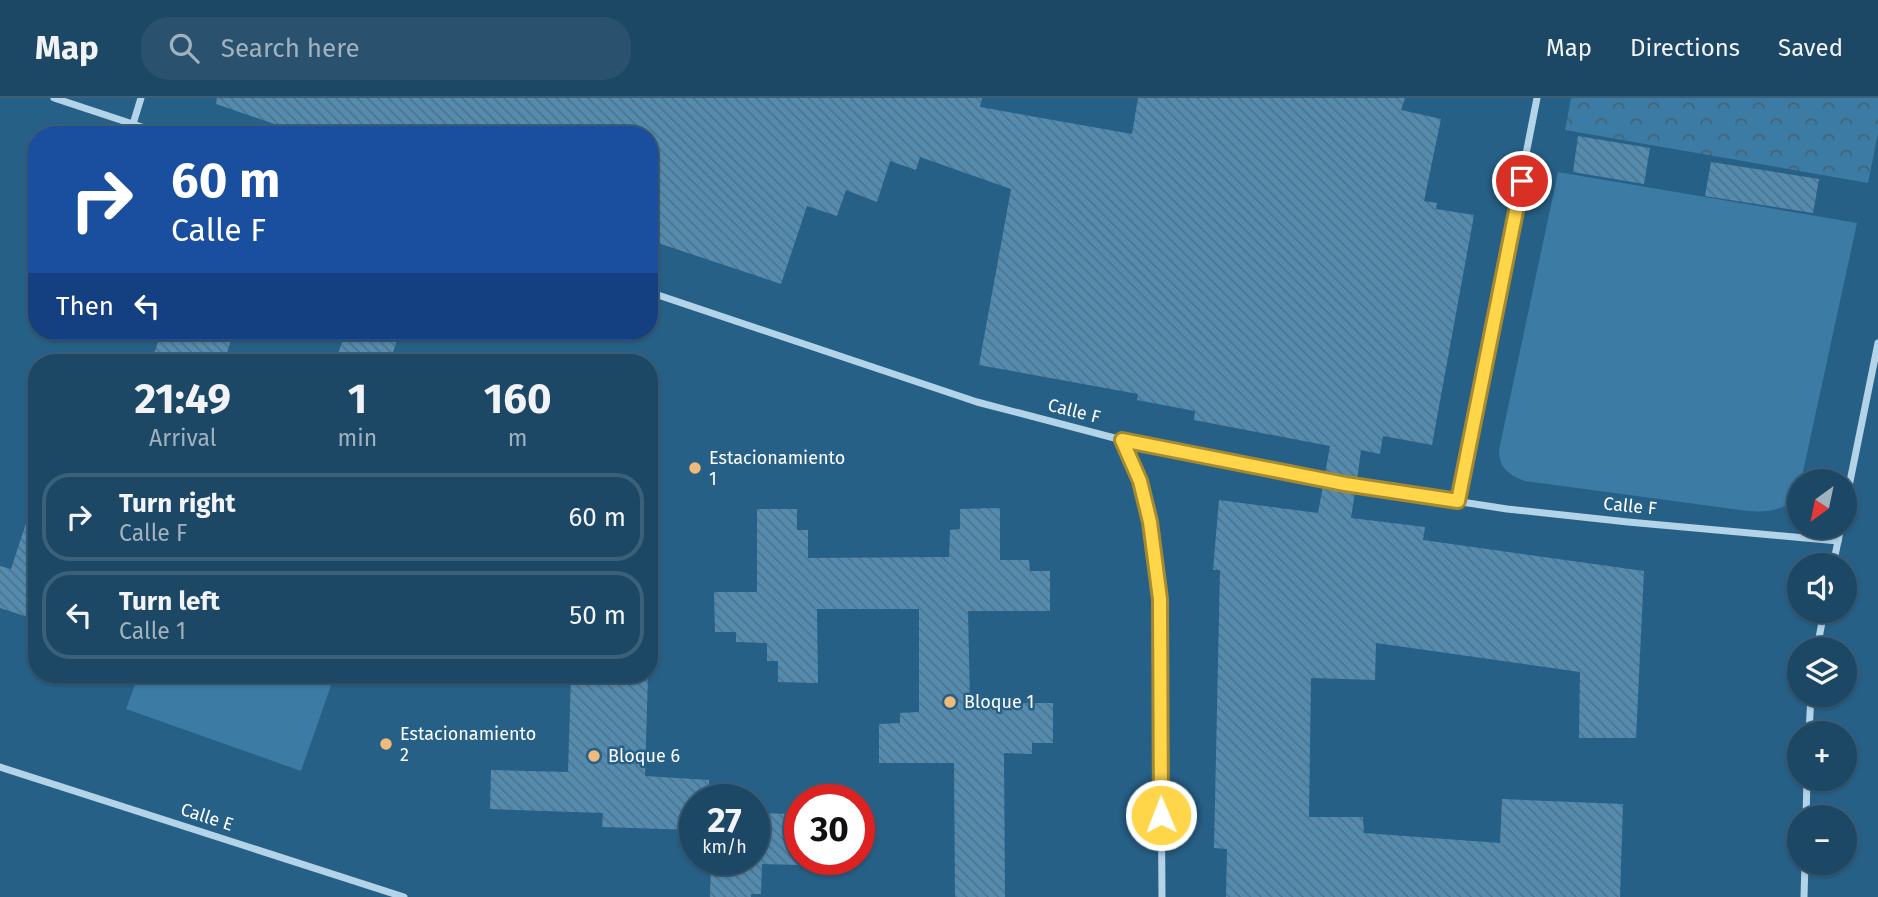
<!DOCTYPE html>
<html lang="en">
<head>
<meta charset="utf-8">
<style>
	:root { --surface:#1d4865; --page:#2a526e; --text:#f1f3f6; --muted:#a0b2bf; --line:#3b6079 }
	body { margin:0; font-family:"Fira Sans",sans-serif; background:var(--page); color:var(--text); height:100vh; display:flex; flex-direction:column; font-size:26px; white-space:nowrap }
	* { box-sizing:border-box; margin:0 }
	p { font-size:23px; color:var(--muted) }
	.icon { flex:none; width:38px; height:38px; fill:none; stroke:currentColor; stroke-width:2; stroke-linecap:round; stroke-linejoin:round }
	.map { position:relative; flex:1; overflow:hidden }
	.sheet { position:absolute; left:28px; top:256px; width:630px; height:329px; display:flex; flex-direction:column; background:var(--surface); border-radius:28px; box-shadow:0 2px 5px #0004,0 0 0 2px var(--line) }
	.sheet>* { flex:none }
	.banner { position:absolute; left:28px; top:28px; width:630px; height:214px; border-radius:28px; box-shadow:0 2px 5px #0004,0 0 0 2px var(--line); background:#1a4fa0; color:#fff; overflow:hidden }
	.needle { width:46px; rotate:213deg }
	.buttons { position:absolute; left:1787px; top:371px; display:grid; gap:14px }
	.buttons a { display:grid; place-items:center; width:70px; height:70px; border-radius:50%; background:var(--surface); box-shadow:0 2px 5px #0004,0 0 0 2px var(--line); font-size:35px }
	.speed { position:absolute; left:679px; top:686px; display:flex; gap:14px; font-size:35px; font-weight:700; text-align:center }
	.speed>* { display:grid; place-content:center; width:91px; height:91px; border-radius:50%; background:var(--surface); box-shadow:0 2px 5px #0004,0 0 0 2px var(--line); line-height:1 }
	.speed small { font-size:18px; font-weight:400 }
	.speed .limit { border:10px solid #d22; background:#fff; color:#111 }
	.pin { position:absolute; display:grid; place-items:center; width:60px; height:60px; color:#fff; margin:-30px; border:4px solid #fff; border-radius:50%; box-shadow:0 2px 7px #0007 }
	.me { position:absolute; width:77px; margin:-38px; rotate:359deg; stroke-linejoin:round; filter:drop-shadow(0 0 5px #0008) }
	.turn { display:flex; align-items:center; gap:24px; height:147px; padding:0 28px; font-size:32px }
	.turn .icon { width:91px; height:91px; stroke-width:2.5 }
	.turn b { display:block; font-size:49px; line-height:60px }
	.then { display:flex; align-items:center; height:66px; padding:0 28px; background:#0003; gap:14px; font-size:26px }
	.eta { display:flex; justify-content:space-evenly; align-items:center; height:119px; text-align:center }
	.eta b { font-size:42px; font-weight:700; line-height:49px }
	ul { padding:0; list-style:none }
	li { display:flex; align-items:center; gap:21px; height:88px; margin:0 14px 10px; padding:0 14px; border:4px solid var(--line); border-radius:28px }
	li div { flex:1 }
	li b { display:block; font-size:26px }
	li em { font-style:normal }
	header { display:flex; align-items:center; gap:42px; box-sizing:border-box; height:98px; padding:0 35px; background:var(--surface); border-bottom:2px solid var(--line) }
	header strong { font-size:33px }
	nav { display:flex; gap:38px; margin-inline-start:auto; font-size:24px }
	.search { width:490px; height:63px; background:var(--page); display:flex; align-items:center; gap:18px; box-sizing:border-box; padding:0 24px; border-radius:28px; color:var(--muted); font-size:26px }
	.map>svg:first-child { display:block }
</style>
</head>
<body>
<header>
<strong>Map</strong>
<div class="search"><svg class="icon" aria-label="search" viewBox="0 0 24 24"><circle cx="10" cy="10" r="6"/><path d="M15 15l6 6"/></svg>Search here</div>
<nav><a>Map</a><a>Directions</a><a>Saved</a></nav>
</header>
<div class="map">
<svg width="1878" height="799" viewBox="0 0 1878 799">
	<defs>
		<pattern id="park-crowns" width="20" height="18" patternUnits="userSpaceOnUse" patternTransform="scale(1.75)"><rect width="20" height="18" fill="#3c7ba3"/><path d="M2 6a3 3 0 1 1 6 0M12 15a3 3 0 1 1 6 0" fill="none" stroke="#446478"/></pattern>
		<pattern id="building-back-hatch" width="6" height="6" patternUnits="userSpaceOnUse" patternTransform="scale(1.75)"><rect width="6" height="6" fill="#548cb0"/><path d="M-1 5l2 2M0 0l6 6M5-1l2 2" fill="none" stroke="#517288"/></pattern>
	</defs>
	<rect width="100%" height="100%" fill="#276087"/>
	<!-- park -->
	<polygon fill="url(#park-crowns)" points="1571,0 1878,0 1878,35 1868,85 1565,32"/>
	<!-- pitch -->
	<g fill="#3c7ba3">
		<path d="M1558,74L1857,125L1801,383H1799C1797,412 1770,415 1748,413L1525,383C1509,377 1499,370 1499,352Z"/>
		<polygon points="139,576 335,576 301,673 126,611"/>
	</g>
	<!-- building -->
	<g fill="url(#building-back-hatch)">
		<polygon points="217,0 982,0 980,9 1132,36 1138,0 1405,0 1401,12 1441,21 1424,103 1437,105 1436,111 1474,117 1432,347 1383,338 1380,356 1361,352 1357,382 1346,380 1325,376 1330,348 1194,322 1195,313 1137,302 1138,296 979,267 1011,91 920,59 916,72 890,63 877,104 846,92 837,118 807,108 781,186 649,142 649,37 307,37 216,6"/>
		<polygon points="1578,38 1650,50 1644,86 1573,74"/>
		<polygon points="1711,64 1819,81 1813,115 1705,98"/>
		<polygon points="162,233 234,233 224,264 151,264"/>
		<polygon points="346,233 400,233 390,264 335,264"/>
		<polygon points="1323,388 1355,394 1351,420 1425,429 1423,442 1644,473 1636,640 1579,640 1580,574 1376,545 1375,582 1311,580 1309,719 1363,719 1364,735 1500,745 1502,701 1623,706 1620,799 1226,799 1227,751 1214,750 1220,472 1213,472 1219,402 1318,415"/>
		<polygon points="1000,410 1000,462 1029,462 1030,473 1050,473 1050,513 968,513 970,605 1053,605 1053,645 1032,645 1032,656 1004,655 1005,799 955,799 954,665 879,665 879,626 900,625 900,615 919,614 919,511 817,511 818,585 778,584 778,563 767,563 767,545 736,544 736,534 715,534 714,494 757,494 757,411 797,411 797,432 808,432 808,460 949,459 950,432 960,431 960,411"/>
		<polygon points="30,413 37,414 37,522 0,510 0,468 11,471"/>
		<polygon points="571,576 648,576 645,678 709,682 709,692 730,693 730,702 695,702 695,732 602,729 603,715 490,711 491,672 568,674"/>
		<polygon points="754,715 795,716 794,727 800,727 800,767 762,766 761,796 751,796 751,799 710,799 711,761 754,761"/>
	</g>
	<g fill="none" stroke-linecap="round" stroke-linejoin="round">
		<!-- street -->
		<g stroke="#b3d3e8" stroke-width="7">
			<polyline points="54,0 166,37"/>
			<polyline points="133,26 141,0"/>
			<polyline points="649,194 977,304 1122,342 1345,386 1507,411 1628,424 1838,443"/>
			<polyline points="1122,342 1140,383 1150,424 1160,501 1162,799"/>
			<polyline points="1458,403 1537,0"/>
			<polyline points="1844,413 1878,245"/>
			<polyline points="1833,467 1841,429"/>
			<polyline points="1817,551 1824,513"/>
			<polyline points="1809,635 1811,597"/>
			<polyline points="0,669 404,799"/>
			<polyline points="1806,719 1807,681"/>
			<polyline points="1804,799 1805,765"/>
		</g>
	</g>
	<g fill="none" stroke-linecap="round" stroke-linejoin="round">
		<defs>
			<polyline id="route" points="1161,717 1160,501 1150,424 1140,383 1122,342 1345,386 1458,403 1522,83"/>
		</defs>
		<!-- route casing -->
		<use href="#route" stroke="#a68a30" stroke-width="18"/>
		<!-- route -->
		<use href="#route" stroke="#ffd54a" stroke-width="12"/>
	</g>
	<!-- markers -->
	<g fill="#f0bb79" stroke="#276087" stroke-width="2.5">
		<circle cx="695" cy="370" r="7"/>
		<circle cx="950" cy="604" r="7"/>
		<circle cx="386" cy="646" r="7"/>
		<circle cx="594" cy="658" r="7"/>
	</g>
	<g text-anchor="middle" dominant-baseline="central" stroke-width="5" stroke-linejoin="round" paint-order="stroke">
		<!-- street labels -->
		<g font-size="18" fill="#fff" stroke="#276087">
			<text transform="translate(1074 313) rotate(14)">Calle F</text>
			<text transform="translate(1630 408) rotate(6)">Calle F</text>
			<text transform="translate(207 719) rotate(18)">Calle E</text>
		</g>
		<!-- poi labels -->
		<g font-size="18" fill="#fff" stroke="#276087" text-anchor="start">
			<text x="709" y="360">Estacionamiento<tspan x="709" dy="21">1</tspan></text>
			<text x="964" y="604">Bloque 1</text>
			<text x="400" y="636">Estacionamiento<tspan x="400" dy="21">2</tspan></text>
			<text x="608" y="658">Bloque 6</text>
		</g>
	</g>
</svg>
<div class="buttons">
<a><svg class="needle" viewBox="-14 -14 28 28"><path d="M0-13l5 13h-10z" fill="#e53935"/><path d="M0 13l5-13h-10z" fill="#a0b2bf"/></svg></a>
<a><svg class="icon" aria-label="sound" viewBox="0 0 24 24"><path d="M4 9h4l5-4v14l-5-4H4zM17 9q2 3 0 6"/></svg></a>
<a><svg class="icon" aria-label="layers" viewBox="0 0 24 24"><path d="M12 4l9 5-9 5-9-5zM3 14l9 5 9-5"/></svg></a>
<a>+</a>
<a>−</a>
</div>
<div class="speed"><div>27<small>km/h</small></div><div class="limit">30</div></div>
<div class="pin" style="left:1522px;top:83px;background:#d93025"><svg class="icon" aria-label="arrive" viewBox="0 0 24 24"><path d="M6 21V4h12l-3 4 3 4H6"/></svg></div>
<svg class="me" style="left:1161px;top:717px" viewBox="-20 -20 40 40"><circle r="17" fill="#ffd54a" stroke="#fff" stroke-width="3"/><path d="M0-11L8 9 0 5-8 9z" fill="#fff"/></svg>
<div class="banner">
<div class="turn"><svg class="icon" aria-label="right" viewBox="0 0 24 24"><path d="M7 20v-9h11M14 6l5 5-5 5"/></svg><div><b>60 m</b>Calle F</div></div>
<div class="then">Then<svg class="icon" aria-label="left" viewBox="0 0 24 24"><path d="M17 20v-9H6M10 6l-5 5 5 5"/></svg></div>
</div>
<section class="sheet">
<div class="eta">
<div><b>21:49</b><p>Arrival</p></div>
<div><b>1</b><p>min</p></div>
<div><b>160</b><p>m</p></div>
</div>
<ul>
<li><svg class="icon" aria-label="right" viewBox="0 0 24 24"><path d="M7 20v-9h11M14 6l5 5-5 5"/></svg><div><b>Turn right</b><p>Calle F</p></div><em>60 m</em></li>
<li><svg class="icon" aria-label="left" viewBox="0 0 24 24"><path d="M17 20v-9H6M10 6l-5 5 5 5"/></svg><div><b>Turn left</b><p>Calle 1</p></div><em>50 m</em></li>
</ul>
</section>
</div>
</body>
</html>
